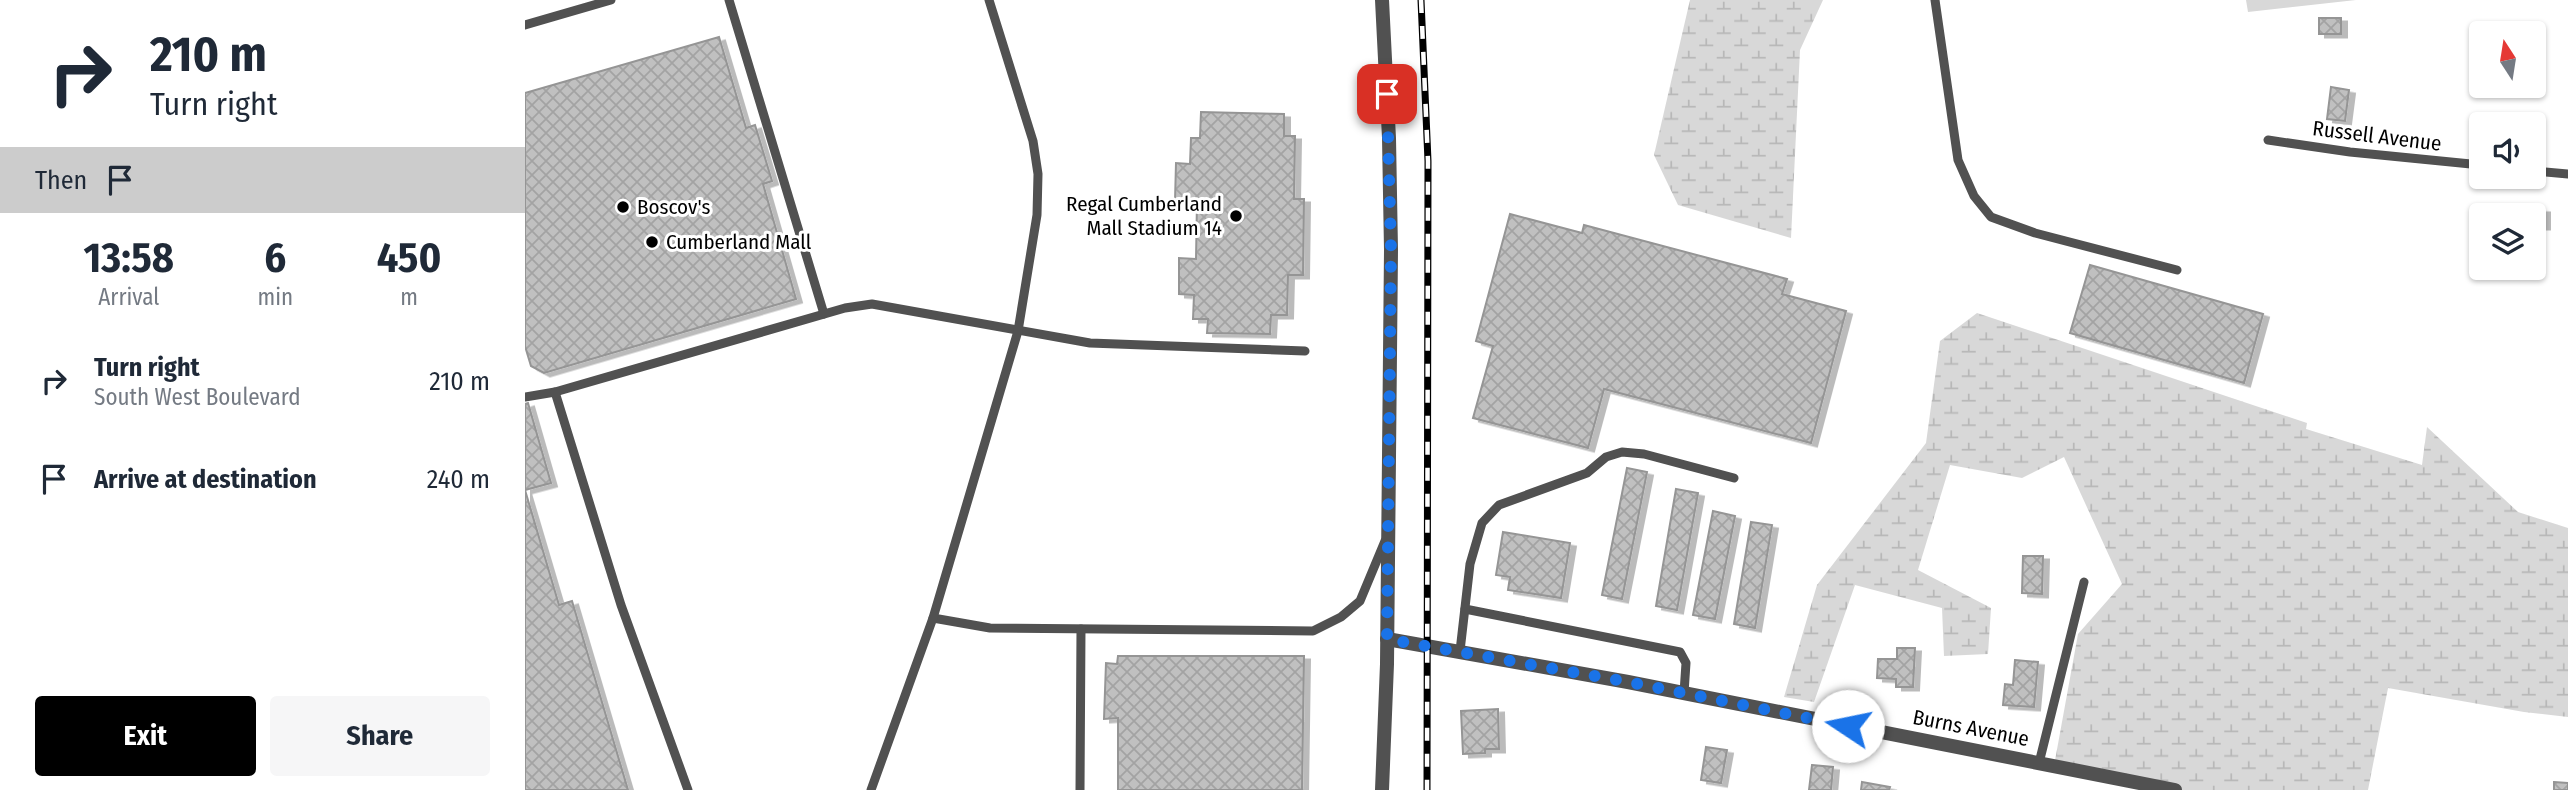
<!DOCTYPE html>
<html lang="en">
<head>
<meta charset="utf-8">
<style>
	:root { --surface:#fff; --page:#f6f6f7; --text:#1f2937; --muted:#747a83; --accent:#000 }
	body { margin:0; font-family:"Fira Sans Condensed",sans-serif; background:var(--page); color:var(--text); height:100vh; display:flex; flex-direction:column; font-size:26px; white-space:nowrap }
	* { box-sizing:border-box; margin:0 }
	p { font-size:23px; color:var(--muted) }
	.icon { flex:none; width:38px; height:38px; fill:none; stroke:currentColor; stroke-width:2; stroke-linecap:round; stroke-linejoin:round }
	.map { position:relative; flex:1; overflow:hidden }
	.side { display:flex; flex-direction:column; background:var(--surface); width:525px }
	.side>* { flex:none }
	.top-card { background:#fff; color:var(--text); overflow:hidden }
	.needle { width:46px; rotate:348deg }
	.fabs { position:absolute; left:1944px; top:21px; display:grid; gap:14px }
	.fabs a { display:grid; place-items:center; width:77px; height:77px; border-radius:7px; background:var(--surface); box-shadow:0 2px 5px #0004; font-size:35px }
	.pin { position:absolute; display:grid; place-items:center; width:60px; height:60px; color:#fff; margin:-30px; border-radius:14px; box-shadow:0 4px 10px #0006 }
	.me { position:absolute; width:77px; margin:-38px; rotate:281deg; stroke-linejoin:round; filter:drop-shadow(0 0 5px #0008) }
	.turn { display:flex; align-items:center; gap:24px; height:147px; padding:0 35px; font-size:32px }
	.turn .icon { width:91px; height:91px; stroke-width:2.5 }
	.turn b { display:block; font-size:49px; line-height:60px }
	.then { display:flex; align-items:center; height:66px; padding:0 35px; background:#0003; gap:14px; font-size:26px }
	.eta { display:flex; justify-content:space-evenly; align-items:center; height:119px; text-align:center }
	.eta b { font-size:42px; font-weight:700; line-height:49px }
	.cta { display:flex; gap:14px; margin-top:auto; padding:14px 35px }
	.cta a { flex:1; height:80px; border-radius:7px; background:var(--accent); color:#fff; font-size:28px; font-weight:700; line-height:80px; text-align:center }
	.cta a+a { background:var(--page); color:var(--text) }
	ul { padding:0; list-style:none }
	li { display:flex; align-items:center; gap:21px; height:98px; padding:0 35px }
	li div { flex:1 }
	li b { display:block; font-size:26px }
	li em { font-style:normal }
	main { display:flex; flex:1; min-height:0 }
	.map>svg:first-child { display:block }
</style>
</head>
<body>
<main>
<section class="side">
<div class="top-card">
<div class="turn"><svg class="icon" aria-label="right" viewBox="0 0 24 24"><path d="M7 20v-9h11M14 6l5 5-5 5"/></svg><div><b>210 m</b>Turn right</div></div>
<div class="then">Then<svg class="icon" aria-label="arrive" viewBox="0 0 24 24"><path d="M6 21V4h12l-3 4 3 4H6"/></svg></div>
</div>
<div class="eta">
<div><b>13:58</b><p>Arrival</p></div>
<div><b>6</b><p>min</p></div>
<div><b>450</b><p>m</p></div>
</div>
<ul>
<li><svg class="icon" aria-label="right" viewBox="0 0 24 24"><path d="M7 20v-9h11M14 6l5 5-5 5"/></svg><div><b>Turn right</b><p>South West Boulevard</p></div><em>210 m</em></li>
<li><svg class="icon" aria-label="arrive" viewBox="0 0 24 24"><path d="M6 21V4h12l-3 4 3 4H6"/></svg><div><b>Arrive at destination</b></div><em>240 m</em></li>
</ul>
<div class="cta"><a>Exit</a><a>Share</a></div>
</section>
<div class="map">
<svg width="2043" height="790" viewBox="0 0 2043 790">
	<defs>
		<pattern id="wetland-marsh" width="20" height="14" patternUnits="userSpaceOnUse" patternTransform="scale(1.75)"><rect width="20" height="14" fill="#d8d8d8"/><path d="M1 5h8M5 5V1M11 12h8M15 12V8" fill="none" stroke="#b8b8b8"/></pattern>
		<pattern id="building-cross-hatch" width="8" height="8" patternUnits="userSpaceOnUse" patternTransform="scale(1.75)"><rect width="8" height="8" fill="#c0c0c0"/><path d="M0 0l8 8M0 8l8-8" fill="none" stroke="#a3a3a3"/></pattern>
		<filter id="shadow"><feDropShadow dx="6" dy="3.5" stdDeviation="0" flood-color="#0004"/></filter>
	</defs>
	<rect width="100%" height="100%" fill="#fff"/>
	<!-- green -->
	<polygon fill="#d8d8d8" points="1721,0 1831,0 1723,12"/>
	<!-- wetland -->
	<g fill="url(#wetland-marsh)">
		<polygon points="1165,0 1298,0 1275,50 1266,238 1153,205 1129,155"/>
		<polygon points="1452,313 1782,423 1781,429 1897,465 1902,427 1993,512 2043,528 2043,717 1999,712 1863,688 1843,790 1653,790 1529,766 1553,634 1597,584 1539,457 1497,478 1425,465 1393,570 1466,608 1463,654 1419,656 1417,608 1330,585 1289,702 1259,697 1292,585 1401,443 1415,341"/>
	</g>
	<!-- building -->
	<g fill="url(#building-cross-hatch)" stroke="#959595" stroke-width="2" filter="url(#shadow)">
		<rect x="1794" y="18" width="22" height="16"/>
		<polygon points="194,37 221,128 230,125 247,181 238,184 271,299 19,373 6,366 0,346 0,93"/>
		<polygon points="1806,87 1824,90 1820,121 1802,119"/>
		<polygon points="676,112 759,114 759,136 770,136 769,199 779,199 778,275 763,275 762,315 746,315 745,334 682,333 683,319 668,319 669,295 654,294 654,258 671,259 672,201 650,201 651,163 665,164 666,138 675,138"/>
		<polygon points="1996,208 2019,209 2019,226 2009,226 2009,215 1982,215 1982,211 1996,211"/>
		<polygon points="985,214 1057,233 1059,225 1262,279 1257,294 1321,311 1286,443 1079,389 1063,448 948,418 968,346 951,341"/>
		<polygon points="1565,265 1738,314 1719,383 1545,333"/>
		<polygon points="3,403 26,483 0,490 34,605 47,601 103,790 0,790 0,404"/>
		<polygon points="1102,468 1122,472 1097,599 1077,595"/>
		<polygon points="1151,489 1173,493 1152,610 1131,606"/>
		<polygon points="1188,511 1210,516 1190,619 1168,615"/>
		<polygon points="1226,522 1247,525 1230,628 1209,624"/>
		<polygon points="978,532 1045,543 1036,598 983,590 985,577 971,575"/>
		<polygon points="1498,556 1518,556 1517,594 1497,593"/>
		<polygon points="1372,648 1390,648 1388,687 1371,687 1371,679 1352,678 1353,659 1372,659"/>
		<polygon points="593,656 779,656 777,790 593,790 593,718 579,719 581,663 592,664"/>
		<polygon points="1490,660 1513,662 1509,707 1478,705 1480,684 1488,685"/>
		<polygon points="973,709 974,749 960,749 960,753 938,754 936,711"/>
		<polygon points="1181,747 1202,750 1196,783 1176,780"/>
		<polygon points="1287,765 1308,767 1306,790 1284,790"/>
		<polygon points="1337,782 1365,787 1364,790 1336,790"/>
		<polygon points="2029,782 2043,783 2043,790 2029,790"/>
	</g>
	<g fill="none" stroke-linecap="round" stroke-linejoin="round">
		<!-- service -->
		<g stroke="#515151" stroke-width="9">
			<polyline points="204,0 299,314"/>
			<polyline points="1410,0 1433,160 1449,196 1466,217 1510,233 1652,270"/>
			<polyline points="0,25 86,0"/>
			<polyline points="1743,140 1825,152 1956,165"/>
			<polyline points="2009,171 2043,174"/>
			<polyline points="0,397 30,392"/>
			<polyline points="940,609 1155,652 1161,663 1159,693"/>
			<polyline points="408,618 465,628 788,631 816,617 835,601 860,541"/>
			<polyline points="935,651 945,564 957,523 974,505 1062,473 1081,457 1097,452 1119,454 1209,478"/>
			<polyline points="1514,763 1559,582"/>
			<polyline points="163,790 96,605 30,392 320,308 347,304 565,343 780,351"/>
			<polyline points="346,790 408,618 493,331 512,215 513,174 508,141 464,0"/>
			<polyline points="555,790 556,629"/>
		</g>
		<!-- minor -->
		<polyline stroke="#515151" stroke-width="14" points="862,639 1103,682 1650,790"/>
		<!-- tertiary -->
		<polyline stroke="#515151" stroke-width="14" points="857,790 862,664 866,250 864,138 857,0"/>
		<defs>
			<polyline id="rail" points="896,0 903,161 902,790"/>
		</defs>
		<!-- rail casing -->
		<use href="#rail" stroke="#000" stroke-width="7"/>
		<!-- rail -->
		<use href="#rail" stroke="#fff" stroke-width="4.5" stroke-dasharray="13" stroke-linecap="butt"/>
	</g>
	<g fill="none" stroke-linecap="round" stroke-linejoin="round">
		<!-- route -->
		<polyline stroke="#1a73e8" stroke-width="12" stroke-dasharray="0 21.6" points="862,94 866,250 862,639 1103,682 1323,726"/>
	</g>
	<!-- markers -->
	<g fill="#000" stroke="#fff" stroke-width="2.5">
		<circle cx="98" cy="207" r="7"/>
		<circle cx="711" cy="216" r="7"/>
		<circle cx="127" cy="242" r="7"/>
	</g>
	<g text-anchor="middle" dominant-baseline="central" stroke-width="6" stroke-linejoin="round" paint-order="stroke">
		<!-- street labels -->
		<g font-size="21" fill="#000" stroke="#fff">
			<text transform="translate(1852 136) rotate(7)">Russell Avenue</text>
			<text transform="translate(1446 728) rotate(11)">Burns Avenue</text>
		</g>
		<!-- poi labels -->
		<g font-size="21" fill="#000" stroke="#fff" text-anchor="start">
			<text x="697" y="204" text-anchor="end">Regal Cumberland<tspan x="697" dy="24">Mall Stadium 14</tspan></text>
			<text x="112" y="207">Boscov's</text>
			<text x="141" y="242">Cumberland Mall</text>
		</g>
	</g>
</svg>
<div class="fabs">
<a><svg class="needle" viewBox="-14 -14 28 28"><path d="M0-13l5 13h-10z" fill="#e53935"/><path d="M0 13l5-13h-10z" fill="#747a83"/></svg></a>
<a><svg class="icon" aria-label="sound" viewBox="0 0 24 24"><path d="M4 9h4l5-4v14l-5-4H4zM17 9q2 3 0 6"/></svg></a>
<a><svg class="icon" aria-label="layers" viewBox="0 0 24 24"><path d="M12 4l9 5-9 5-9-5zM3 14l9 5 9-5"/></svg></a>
</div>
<div class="pin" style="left:862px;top:94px;background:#d93025"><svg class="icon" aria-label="arrive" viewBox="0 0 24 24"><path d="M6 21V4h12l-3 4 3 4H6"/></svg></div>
<svg class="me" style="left:1323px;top:726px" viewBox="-20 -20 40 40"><circle r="19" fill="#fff"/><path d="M0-13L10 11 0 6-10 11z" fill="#1a73e8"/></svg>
</div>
</main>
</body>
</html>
